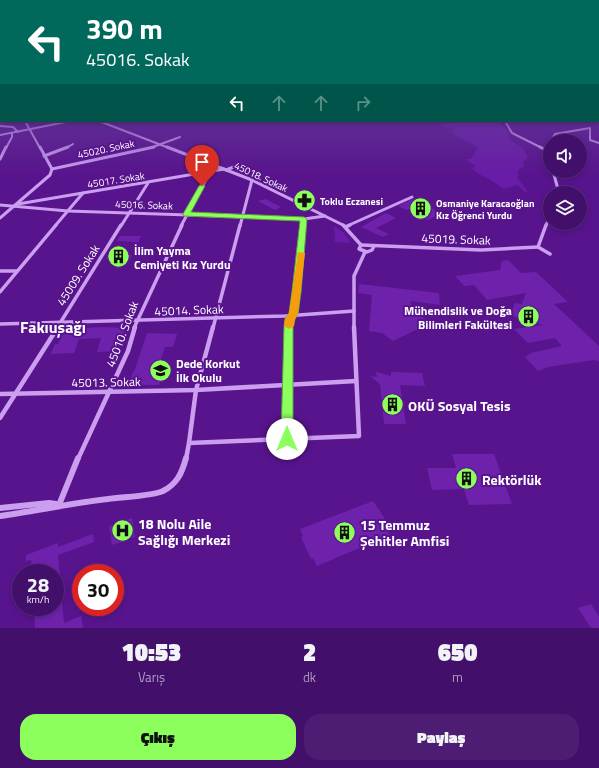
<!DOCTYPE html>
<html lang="tr">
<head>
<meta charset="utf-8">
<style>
	:root { --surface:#420f6a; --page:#4c1d72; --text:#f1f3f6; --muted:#ae9cc1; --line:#5a2f7e; --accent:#8cff5d }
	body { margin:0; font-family:"Titillium Web",sans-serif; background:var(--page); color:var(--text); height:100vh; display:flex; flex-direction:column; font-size:15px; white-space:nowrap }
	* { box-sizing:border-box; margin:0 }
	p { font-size:13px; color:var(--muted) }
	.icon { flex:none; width:22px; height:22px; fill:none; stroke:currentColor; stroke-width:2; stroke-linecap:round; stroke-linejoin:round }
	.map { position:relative; height:628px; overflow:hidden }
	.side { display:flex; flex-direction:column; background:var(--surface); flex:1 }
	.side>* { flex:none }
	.banner { position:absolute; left:0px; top:0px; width:599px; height:122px; box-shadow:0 2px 6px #0003,0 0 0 1px var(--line); background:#00695c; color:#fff; overflow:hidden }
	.fabs { position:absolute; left:543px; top:134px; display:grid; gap:8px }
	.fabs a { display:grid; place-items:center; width:44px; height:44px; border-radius:50%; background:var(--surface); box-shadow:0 2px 6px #0003,0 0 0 1px var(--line); font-size:20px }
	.speed { position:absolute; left:12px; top:564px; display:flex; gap:8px; font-size:20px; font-weight:700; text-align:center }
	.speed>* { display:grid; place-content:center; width:52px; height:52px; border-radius:50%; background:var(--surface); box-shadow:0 2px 6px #0003,0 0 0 1px var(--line); line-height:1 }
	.speed small { font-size:10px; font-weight:400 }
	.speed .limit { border:6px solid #d22; background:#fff; color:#111 }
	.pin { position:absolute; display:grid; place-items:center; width:34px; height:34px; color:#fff; margin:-41px -17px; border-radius:50% 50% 50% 0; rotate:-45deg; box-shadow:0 0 4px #0007 }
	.pin .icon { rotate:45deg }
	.me { position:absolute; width:44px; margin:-22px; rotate:0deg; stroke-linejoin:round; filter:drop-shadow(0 0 3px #0008) }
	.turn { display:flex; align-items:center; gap:14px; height:84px; padding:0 20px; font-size:18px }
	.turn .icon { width:52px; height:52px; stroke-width:2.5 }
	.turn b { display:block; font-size:28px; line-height:34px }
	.lanes { display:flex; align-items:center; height:38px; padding:0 20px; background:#0003; justify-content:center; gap:20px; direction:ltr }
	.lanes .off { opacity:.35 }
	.eta { display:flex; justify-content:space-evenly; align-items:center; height:68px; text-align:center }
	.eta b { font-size:24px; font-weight:800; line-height:28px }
	.button { display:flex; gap:8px; margin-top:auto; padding:8px 20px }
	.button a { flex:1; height:46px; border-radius:16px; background:var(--accent); color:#111; font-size:16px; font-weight:800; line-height:46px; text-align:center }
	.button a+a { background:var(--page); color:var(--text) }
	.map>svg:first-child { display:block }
</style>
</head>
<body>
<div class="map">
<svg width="599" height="628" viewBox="0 0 599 628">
	<rect width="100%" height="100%" fill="#58148d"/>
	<!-- green -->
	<g fill="#681ca7">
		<polygon points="444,121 500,122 509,133 509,139 523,148 528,158 523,161 524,166 517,171 519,175 517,177 528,192 524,191 517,185 504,189 489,179 477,173 472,168 475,166 466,159 473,159 471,157 474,155 475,151 478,150 477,147 454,135 453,131 455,129 443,127"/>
		<polygon points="334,226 344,233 351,243 335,242"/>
	</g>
	<!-- building -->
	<g fill="#6e22ac">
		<polygon points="415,198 425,203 422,204 442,213 428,220 417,215 423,212 413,207 406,210 398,206"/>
		<polygon points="265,199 281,207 275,210 258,201"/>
		<polygon points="386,213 396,218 376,228 389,234 383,237 361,227"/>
		<polygon points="120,236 141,236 138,242 117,241"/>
		<polygon points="109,254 132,255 129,260 106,259"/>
		<polygon points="508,260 521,273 536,272 568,302 554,304 599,346 599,361 594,360 548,367 538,371 525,357 531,353 562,346 555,338 528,343 514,329 543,325 510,315 515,303 522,304 526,293 487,300 474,285 464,286 455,276 500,270 502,261"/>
		<polygon points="359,284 439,293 440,305 411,301 411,308 430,323 393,341 382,333 369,331 372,295 358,293"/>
		<polygon points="103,327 126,328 116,351 97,352 101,338 79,339 74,353 51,354 55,344 58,344 65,329"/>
		<polygon points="147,333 177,334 173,347 165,347 157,369 164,369 159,385 128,385 133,372 134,372"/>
		<polygon points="376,372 391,376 391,372 422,373 425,386 400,385 406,424 384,424 380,384 370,376 377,377"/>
		<polygon points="452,454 494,454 512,504 469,505 464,489 432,490 427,468 456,468"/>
		<polygon points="373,501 389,525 385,527 390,535 317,566 313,558 311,559 301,537 303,536 300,529"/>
		<polygon points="132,518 135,537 112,545 109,526"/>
		<polygon points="93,534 94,542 58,555 64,623 81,616 83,628 35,628 34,607 55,607 55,573 32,573 31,560 26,561 26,555 58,543 58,547"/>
		<polygon points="591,604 599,617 599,628 591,628 578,608"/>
	</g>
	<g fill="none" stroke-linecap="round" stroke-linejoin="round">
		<!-- street-far4 -->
		<g stroke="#cb9ef0" stroke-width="2">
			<polyline points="25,121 40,148"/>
			<polyline points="99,121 169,148"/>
			<polyline points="505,121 512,133 542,148"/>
			<polyline points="0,126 13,127 18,132"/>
			<polyline points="0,135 71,121"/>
			<polyline points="556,135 570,141"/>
			<polyline points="551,141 555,134 590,128 590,140 599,143"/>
			<polyline points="6,148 12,137 12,133"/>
			<polyline points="66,148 73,144"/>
			<polyline points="150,148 180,137"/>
		</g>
		<!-- street-far3 -->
		<g stroke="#cb9ef0" stroke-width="3">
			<polyline points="40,147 52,169"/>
			<polyline points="167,147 252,180 345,226"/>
			<polyline points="540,147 550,152"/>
			<polyline points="44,156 68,147"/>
			<polyline points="0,159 6,147"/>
			<polyline points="52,169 154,147"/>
			<polyline points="226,170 241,164"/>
			<polyline points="553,171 559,193"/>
			<polyline points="0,205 68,211 304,219 325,216"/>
			<polyline points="12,207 18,204 224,169"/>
			<polyline points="0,218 50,175 52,169"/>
			<polyline points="55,226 83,193"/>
			<polyline points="121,226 148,183"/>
			<polyline points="181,226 210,172"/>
			<polyline points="240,226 252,180"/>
			<polyline points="303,226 304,219"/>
			<polyline points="347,226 412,197"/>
			<polyline points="546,226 550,215"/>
		</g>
		<!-- street-far2 -->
		<g stroke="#cb9ef0" stroke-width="3.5">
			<polyline points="343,225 361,245"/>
			<polyline points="346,227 350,225"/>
			<polyline points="361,245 481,250 538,247"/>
			<polyline points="361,245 359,249 367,252 372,250 374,246"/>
			<polyline points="538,247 546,225"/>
			<polyline points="538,247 550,254"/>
			<polyline points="0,271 17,271"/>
			<polyline points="0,292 56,225"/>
			<polyline points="0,324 285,316 354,311"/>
			<polyline points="57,328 121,225"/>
			<polyline points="134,328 182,225"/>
			<polyline points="213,328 240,225"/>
			<polyline points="289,328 290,319 294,314 303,225"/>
			<polyline points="354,328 354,276 365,252"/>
		</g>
		<!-- street-far1 -->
		<g stroke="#cb9ef0" stroke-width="4.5">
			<polyline points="0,394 196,390 356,381"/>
			<polyline points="0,418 58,327"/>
			<polyline points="287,439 289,327"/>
			<polyline points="189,443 196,390 213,327"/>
			<polyline points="78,459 128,351 135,327"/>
			<polyline points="186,459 189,443 359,436 354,327"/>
		</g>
		<!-- street -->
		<g stroke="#cb9ef0" stroke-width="6">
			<polyline points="59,505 78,458"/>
			<polyline points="0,508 49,503 56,504"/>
			<path d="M0,516C36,511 72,503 108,499C121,497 154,496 163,491C177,484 182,473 186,458"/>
		</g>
	</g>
	<!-- sky -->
	<linearGradient id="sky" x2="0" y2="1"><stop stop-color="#300b4e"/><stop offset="0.5" stop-color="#643a9a"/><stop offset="1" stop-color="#643a9a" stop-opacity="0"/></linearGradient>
	<rect width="599" height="175" fill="url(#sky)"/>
	<!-- route -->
	<polygon fill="#8cff5d" stroke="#5ba63c" points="202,184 205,186 191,212 304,217 307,219 301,292 298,314 295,319 293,327 293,439 291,443 283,443 281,439 284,327 285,319 289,313 292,292 300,221 184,216 183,214 199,186"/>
	<!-- slow -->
	<polygon fill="#f59e0b" points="298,252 305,253 298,314 295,319 294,326 289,329 284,326 285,319 289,313"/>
	<!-- icons -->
	<defs>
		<symbol id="pharmacy-disc" viewBox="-11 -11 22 22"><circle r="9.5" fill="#8cff5d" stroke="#58148d"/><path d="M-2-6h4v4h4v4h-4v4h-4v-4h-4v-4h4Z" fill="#111"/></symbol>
		<symbol id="building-disc" viewBox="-11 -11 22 22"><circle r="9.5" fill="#8cff5d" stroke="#58148d"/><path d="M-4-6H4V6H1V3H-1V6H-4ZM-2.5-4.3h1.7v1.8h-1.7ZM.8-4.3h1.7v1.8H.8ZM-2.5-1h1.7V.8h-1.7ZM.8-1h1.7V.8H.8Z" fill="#111"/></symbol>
		<symbol id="school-disc" viewBox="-11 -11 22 22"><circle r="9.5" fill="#8cff5d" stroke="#58148d"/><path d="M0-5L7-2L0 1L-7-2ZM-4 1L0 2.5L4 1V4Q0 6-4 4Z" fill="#111"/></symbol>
		<symbol id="hospital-disc" viewBox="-11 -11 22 22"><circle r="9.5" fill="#8cff5d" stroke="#58148d"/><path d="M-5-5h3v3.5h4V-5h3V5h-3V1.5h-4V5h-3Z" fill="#111"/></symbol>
	</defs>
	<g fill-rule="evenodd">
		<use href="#pharmacy-disc" x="292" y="188" width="25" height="25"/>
		<use href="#building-disc" x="408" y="196" width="25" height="25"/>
		<use href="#building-disc" x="106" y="244" width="25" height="25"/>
		<use href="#building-disc" x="516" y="304" width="25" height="25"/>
		<use href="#school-disc" x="148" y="358" width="25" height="25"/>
		<use href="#building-disc" x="380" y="392" width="25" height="25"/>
		<use href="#building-disc" x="454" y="466" width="25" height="25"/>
		<use href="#hospital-disc" x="110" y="518" width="25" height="25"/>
		<use href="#building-disc" x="332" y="520" width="25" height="25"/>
	</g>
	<g text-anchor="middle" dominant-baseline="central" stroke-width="4" stroke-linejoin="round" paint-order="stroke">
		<!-- far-street labels -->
		<g font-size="10" fill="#fff" stroke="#58148d">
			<text transform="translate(106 149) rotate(-12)">45020. Sokak</text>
			<text transform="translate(261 177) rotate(25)">45018. Sokak</text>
			<text transform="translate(116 180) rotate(-9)">45017. Sokak</text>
			<text transform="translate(144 205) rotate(2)">45016. Sokak</text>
		</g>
		<!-- far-poi labels -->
		<g font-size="10" font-weight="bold" fill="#fff" stroke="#58148d" text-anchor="start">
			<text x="320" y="201">Toklu Eczanesi</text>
			<text x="436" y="203">Osmaniye Karacaoğlan<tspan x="436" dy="12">Kız Öğrenci Yurdu</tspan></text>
		</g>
		<!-- street labels -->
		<g font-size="12" fill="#fff" stroke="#58148d">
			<text transform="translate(456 239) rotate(2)">45019. Sokak</text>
			<text transform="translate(78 275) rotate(-58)">45009. Sokak</text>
			<text transform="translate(189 310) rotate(-2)">45014. Sokak</text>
			<text transform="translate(122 334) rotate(-69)">45010. Sokak</text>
			<text transform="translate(106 382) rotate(-1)">45013. Sokak</text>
		</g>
		<!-- poi labels -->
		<g font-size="12" font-weight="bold" fill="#fff" stroke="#58148d" text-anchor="start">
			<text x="134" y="250">İlim Yayma<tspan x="134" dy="14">Cemiyeti Kız Yurdu</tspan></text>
			<text x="512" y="310" text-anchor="end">Mühendislik ve Doğa<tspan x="512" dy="14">Bilimleri Fakültesi</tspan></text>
			<text x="176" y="363">Dede Korkut<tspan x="176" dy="14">İlk Okulu</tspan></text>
		</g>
		<!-- near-poi labels -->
		<g font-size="14" font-weight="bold" fill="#fff" stroke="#58148d" text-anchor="start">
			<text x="408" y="405">OKÜ Sosyal Tesis</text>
			<text x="482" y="479">Rektörlük</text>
			<text x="138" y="523">18 Nolu Aile<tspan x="138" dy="16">Sağlığı Merkezi</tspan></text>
			<text x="360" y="524">15 Temmuz<tspan x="360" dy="16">Şehitler Amfisi</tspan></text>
		</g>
		<!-- district labels -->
		<g font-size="16" font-weight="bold" fill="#fff" stroke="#58148d">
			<text x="53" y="327">Fakıuşağı</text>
		</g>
	</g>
</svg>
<div class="fabs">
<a><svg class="icon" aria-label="sound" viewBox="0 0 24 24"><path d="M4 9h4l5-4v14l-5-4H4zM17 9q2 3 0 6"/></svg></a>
<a><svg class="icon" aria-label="layers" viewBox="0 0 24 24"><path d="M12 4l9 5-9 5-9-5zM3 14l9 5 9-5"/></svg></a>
</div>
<div class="speed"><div>28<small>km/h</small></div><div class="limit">30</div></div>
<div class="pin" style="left:202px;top:186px;background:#d93025"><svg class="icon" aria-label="arrive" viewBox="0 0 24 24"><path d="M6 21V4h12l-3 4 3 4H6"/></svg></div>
<svg class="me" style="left:287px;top:439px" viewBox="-20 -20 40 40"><circle r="19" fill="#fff"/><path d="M0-13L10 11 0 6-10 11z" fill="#8cff5d"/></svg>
<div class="banner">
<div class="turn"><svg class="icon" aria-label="left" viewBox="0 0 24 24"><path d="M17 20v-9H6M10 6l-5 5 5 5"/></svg><div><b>390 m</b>45016. Sokak</div></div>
<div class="lanes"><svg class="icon" aria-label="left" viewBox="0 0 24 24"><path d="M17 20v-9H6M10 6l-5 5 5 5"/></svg><svg class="icon off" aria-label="ahead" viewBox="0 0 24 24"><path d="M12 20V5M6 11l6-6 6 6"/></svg><svg class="icon off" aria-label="ahead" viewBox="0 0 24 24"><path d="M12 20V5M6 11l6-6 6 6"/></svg><svg class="icon off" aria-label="right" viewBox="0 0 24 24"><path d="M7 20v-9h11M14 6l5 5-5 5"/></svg></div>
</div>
</div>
<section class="side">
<div class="eta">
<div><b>10:53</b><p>Varış</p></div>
<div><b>2</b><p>dk</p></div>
<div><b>650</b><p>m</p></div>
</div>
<div class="button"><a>Çıkış</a><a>Paylaş</a></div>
</section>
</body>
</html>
